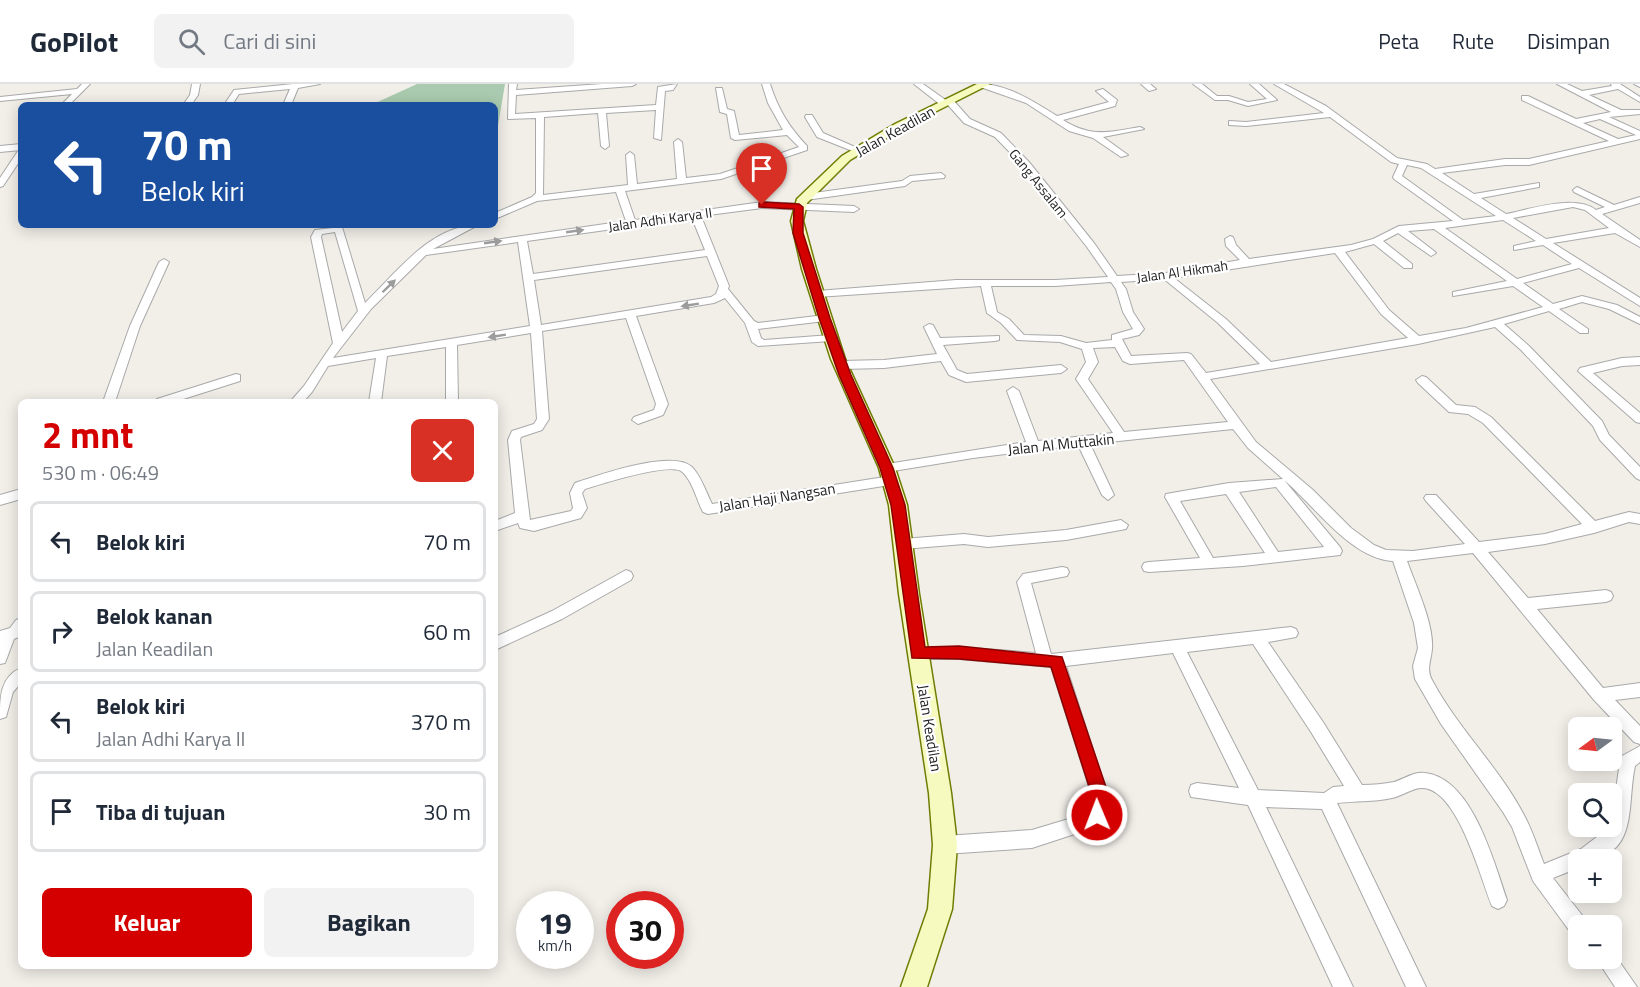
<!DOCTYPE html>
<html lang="id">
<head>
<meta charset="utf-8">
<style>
	:root { --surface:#fff; --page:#f2f2f3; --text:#1f2937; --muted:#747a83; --line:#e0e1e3; --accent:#d40000 }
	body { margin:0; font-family:"Titillium Web",sans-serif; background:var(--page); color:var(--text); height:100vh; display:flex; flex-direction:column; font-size:22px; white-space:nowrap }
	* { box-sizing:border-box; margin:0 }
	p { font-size:20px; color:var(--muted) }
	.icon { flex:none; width:33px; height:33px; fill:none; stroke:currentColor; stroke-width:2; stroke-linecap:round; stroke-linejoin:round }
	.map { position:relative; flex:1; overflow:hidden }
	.sheet { position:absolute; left:18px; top:315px; width:480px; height:570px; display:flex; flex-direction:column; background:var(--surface); border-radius:9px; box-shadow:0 3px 15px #0003 }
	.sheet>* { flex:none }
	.banner { position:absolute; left:18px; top:18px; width:480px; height:126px; border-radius:9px; box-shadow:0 3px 15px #0003; background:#1a4fa0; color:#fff; overflow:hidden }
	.needle { width:39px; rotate:255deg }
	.controls { position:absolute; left:1568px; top:633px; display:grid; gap:12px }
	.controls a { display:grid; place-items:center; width:54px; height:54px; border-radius:9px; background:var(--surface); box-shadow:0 3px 15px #0003; font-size:30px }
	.speed { position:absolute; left:516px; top:807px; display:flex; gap:12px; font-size:30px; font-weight:700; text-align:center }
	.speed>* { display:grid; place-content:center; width:78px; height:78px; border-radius:50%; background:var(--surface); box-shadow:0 3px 15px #0003; line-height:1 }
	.speed small { font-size:15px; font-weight:400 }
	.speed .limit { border:9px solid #d22; background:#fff; color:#111 }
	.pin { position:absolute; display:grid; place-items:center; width:51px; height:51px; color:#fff; margin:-62px -26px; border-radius:50% 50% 50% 0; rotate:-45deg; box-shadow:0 0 6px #0007 }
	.pin .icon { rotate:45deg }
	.me { position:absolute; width:66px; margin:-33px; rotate:359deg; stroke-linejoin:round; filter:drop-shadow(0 0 4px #0008) }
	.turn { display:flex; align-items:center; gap:21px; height:126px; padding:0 24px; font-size:27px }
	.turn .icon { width:78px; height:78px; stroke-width:2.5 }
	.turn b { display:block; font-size:42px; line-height:51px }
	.round { display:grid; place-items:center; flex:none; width:63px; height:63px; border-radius:9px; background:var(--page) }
	.headline { display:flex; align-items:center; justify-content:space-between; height:102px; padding:0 24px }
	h1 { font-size:36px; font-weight:700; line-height:45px; color:var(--accent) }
	.action { display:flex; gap:12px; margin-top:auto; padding:12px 24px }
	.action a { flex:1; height:69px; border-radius:9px; background:var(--accent); color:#fff; font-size:24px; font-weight:700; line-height:69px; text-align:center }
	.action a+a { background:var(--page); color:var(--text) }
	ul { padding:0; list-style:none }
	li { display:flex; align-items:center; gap:18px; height:81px; margin:0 12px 9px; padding:0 12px; border:3px solid var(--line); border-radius:9px }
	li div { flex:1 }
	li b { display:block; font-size:22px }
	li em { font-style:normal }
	header { display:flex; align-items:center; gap:36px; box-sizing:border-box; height:84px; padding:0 30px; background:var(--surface); border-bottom:2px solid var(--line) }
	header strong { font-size:28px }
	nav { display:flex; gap:33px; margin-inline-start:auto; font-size:21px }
	.search { width:420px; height:54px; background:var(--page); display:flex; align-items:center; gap:15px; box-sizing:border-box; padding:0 21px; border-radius:9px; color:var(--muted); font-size:22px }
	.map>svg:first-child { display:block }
</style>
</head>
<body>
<header>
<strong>GoPilot</strong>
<div class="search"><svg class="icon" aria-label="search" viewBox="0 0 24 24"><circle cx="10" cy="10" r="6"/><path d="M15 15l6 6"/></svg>Cari di sini</div>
<nav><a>Peta</a><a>Rute</a><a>Disimpan</a></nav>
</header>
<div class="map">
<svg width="1640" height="903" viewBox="0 0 1640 903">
	<rect width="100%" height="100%" fill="#f2efe9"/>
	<!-- cemetery -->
	<polygon fill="#aacbaf" points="417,0 505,0 495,60 495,21 371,21"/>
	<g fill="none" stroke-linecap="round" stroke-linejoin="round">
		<defs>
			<g id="street">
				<polygon points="82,0 90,0 69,21 61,21 72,10 0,17 0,13 77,5"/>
				<polygon points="192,0 200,0 198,11 191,21 183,21 190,11"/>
				<polygon points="293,0 320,0 298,4 291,21 283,21 290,5 239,10 232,21 224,21 234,6"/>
				<path d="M509,0H517L516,6L602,0H636L632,2L516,11L515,30L656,21L658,3L677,0L673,6L665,7L661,56L654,54L656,26L606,29L609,62L605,65L601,62L598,29L544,33L543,111L628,101L626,71L630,68L634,71L637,100L677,95L674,58L678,55L682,58L686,94L720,90L799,63L787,51L735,56L731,54L727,30L720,28L716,4H722L727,25L734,27L739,51L783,46L768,19L762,0H770C778,25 789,43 807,62V66L721,95L625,107L635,136L762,118L854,122L859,125L854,128L762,124L701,132L729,202L728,205L754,237L758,239L825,231L830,234L825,237L758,245L761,254L764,256L831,251L836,254L831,257L758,262L752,258L745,239L725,214L714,219L636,232L668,320L663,331L638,340L632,336L634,333L654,326L656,320L626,234L542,247L549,335L542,346L521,353L520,356L530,436L571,427L573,424L570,409L575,399C599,391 672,365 692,383C701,392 706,408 712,420L891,392L897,397L896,400L708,430L703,428C697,417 692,395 681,387C667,379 601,400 585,405L582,409L587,424L581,434L534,447L520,444L518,439L495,447V437L515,429L508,356L512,347L534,340L537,335L531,249L457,261L458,318H446V263L387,272L381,318H369L376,274L328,282L312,308L303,318H290L304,302L333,259L311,153L315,146L342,143L365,219C396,189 431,141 478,141L433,165L626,137L616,108L537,117L495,135V129L532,113L536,109V34L508,35ZM692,134L705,166L533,190L527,157ZM335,148L358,227L342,248L321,153L322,150ZM518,158L530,242L333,274L371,225L426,171ZM707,172L719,202L716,210L711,213L541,241L534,196Z"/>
				<path d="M914,0H923L947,17L953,16L970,35L1001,49L1029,78L1094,159L1117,192L1166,189L1240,176L1226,162L1225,155L1230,152L1233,153L1236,161L1249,175L1351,161L1373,155L1399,142L1453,137L1394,95L1393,93L1399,80L1391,78L1330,33L1246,42L1229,41V37L1246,38L1324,29L1274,0H1284L1326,22L1397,74L1427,80L1435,85L1505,75H1529L1609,57L1522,16V12H1528L1576,35L1611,28L1557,0H1567L1582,7L1612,2L1611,0H1620L1640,13V18L1618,5L1589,11L1621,26H1640V30L1609,33L1640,47V55L1529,81H1505L1442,89L1474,110L1539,99V103L1481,114L1506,130C1531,125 1575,110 1596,126L1605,123L1574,108L1573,106L1577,103L1614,121L1640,113V119L1602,130L1640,156V163L1615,149L1553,159L1640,214V222L1579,184L1523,199L1553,220L1582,212L1617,221L1640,233V240L1609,225L1582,218L1559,225L1588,245V249H1580L1549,227L1504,240L1529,262L1602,337L1609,351L1640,383V396L1636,394L1600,356L1593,342L1521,266L1495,243L1418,260L1210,295L1256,358L1313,406L1351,444L1374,461L1386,466L1413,467L1465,460L1426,417L1424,414L1426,411H1436L1479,458L1545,450L1582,440L1483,339L1468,330L1449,328L1418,299L1416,296L1422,292L1426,293L1456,321L1475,323L1491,333L1595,437L1629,428L1640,430V440L1629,438L1594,449L1545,460L1488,468L1528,514L1606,506L1611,508L1613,512L1611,516L1606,518L1537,525L1603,604L1640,599V613L1615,616L1640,642V660L1634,658L1594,616L1473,469L1407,477C1416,502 1434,540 1432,565C1431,577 1426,585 1432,596C1458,645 1500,684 1525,733C1533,748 1538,765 1544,780L1581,765L1611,742L1620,677L1622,672L1640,662V678L1635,682C1626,723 1640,776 1578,776V784L1553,794L1585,835L1587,842H1578V851L1571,849L1533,797L1512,743L1503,728L1441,640L1415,595L1413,582L1418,564L1414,539L1393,477C1351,475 1315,422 1284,396L1340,463L1342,467L1340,471L1243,482L1149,488L1144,487L1142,483L1144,479L1149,478L1200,474L1165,413L1166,410L1229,399L1283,395L1248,364L1233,345L1090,360L1114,411L1108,416L1102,411L1078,361L973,374L887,388L883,387L881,384L887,380L1026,358L1007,307L1013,303L1019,307L1038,357L1113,349L1076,295L1086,278L1082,265L1060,258L1017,256L1001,239L987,229L981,202L817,213L812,210L817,207L956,196H1055L1108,193L1087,163L1023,82L995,53L964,39L948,21L942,22ZM1600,35L1636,51L1618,55L1583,39ZM1407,81L1421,84L1496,132L1463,136L1402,92ZM1573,123L1585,126L1609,144L1546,155L1513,134ZM1503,136L1536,157L1514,162V166L1543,161L1572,180L1517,195L1445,144ZM1434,145L1507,197L1453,208V212L1513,202L1543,223L1466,244L1419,252L1389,226L1345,168L1374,160L1404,184H1412V180L1383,157L1398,149L1431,172L1436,169L1434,167L1408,147ZM1335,169L1381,230L1408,254L1271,278L1226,235L1174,194ZM1164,195L1218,239L1260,280L1206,289L1191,270L1187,269L1131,272L1122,255L1139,251L1144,245L1133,228L1126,205L1121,198ZM1111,198L1116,205L1123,228L1133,245L1112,251V256L1086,259L1061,252L1024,251L1009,235L997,228L991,202H1055ZM1115,263L1123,277L1130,280L1184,276L1228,338L1124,348L1088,295L1098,278L1093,264ZM1276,403L1324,463L1278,468L1239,408ZM1226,410L1265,469L1213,474L1180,417Z"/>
				<path d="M980,0C1007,0 1035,18 1057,32L1109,18L1096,7L1103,5L1117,16L1115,22L1063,36C1092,54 1108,48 1140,43L1144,45L1103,53L1128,71L1121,73L1093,54L1069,47L1026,19L986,5L980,3Z"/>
				<polygon points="1141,0 1150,0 1156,5 1149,7"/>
				<polygon points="1193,0 1202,0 1217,12 1229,12 1248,18 1267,15 1250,0 1259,0 1277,16 1248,22 1228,16 1215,16"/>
				<polygon points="1634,0 1640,0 1640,3"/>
				<polygon points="806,31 812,31 823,49 862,66 855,68 817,53 805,33"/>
				<polygon points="21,60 21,66 0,68 0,62"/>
				<polygon points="21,66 21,75 3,102 0,103 0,94 18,67"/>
				<polygon points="941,89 945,92 944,94 912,97 905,102 806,116 801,113 806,110 902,97 910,92"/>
				<polygon points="164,175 169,178 140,242 115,318 103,318 130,242 159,178"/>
				<polygon points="929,240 933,241 940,254 999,252 999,256 995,257 943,261 957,286 967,290 1061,281 1067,285 1061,289 966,298 949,291 941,277 884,284 841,285 835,281 841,277 884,276 937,270 924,243"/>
				<polygon points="1640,273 1640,281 1622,282 1593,289 1640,329 1640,339 1636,338 1578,287 1580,284 1622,274"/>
				<polygon points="236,290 240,291 240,297 174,318 155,318 157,315"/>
				<polygon points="21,405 21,415 0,421 0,411"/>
				<polygon points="1121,436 1128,441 1126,445 1066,456 988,463 964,460 903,465 898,464 896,460 898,456 903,455 964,450 988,453 1066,446"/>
				<path d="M1062,483L1067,484L1069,488L1067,492L1031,499L1051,570L1291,543L1296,545L1298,549L1296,553L1268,558L1323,638L1362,701C1373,701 1384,700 1394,698C1404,695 1415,687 1425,689C1472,694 1494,778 1507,816L1504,822L1498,825L1492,822C1481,796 1458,704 1422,704C1412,704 1402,712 1392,714C1374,718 1355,717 1337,719L1426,903H1406L1322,725L1266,723L1353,903H1333L1248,721L1191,713L1189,707L1191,701L1197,699L1239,704L1173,569L1066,582L1107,709C1108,723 1106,733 1096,743L1032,764L945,770L939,767L936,761L939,755L945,752L1032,746L1085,730L1090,724L1091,709L1051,583L959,575H918L913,573L910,569L913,565L918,563H959L1036,569L1017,498L1023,490ZM1253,560L1311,648L1344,702L1333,703L1324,709L1258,706L1187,568Z"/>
				<polygon points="626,486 631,488 633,492 631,496 562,535 495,566 495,553 552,527"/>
				<polygon points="21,534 21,552 14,555 5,579 0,580 0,547 10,544 16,536"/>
				<path d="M21,584V599L13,608L6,633L0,635C0,613 0,593 21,584Z"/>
				<polygon points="1612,867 1637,903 1615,903 1596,874 1611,874"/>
			</g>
			<polygon id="secondary" points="977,0 990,0 903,44 850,76 807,119 803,137 816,185 845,275 895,384 907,421 919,510 951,709 957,761 952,825 927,903 901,903 928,825 933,761 929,709 899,510 889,421 879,384 831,275 802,185 791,137 797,115 842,72 895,40"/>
		</defs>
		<!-- street casing -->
		<use href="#street" stroke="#a9a9a9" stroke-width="2"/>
		<!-- secondary casing -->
		<use href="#secondary" stroke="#707d05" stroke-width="3"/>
		<!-- street -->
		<use href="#street" fill="#fff" fill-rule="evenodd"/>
		<!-- secondary -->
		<use href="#secondary" fill="#f7fabf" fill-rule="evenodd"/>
	</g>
	<!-- one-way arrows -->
	<defs><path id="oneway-solid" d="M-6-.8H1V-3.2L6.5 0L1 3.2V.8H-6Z" transform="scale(1.5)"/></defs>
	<g fill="#9c9c9c">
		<use href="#oneway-solid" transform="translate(575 147) rotate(-8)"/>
		<use href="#oneway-solid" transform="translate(493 158) rotate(-8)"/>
		<use href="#oneway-solid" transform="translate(389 202) rotate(-44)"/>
		<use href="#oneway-solid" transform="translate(690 221) rotate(171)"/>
		<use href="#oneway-solid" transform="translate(497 252) rotate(171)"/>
	</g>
	<!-- route -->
	<polygon fill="#d40000" stroke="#8a0000" stroke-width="1.5" points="762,118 799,120 803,123 803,149 830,234 851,291 893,384 905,421 925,563 959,562 1062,573 1108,709 1109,722 1104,737 1097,739 1091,737 1089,731 1092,722 1091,709 1051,583 959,575 912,574 891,421 880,384 839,291 819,234 793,149 794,125 759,123 759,119"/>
	<g text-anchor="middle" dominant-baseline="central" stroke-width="4.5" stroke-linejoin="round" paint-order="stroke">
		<!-- far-street labels -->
		<g font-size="14" fill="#222" stroke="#fff">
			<text transform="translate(1039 99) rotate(51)">Gang Assalam</text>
			<text transform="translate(660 135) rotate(-8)">Jalan Adhi Karya II</text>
			<text transform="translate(1182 187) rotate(-8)">Jalan Al Hikmah</text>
		</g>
		<!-- street labels -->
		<g font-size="15" fill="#222" stroke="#fff">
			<text transform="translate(895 47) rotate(-29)">Jalan Keadilan</text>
			<text transform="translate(1061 360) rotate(-6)">Jalan Al Muttakin</text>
			<text transform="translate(777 413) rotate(-9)">Jalan Haji Nangsan</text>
			<text transform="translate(930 644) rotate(81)">Jalan Keadilan</text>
		</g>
	</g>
</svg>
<div class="controls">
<a><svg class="needle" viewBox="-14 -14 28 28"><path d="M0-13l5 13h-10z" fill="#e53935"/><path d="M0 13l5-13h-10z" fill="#747a83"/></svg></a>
<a><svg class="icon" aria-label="search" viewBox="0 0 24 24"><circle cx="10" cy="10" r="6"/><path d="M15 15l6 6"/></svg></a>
<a>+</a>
<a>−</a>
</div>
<div class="speed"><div>19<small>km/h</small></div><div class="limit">30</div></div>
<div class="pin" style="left:762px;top:121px;background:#d93025"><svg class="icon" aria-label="arrive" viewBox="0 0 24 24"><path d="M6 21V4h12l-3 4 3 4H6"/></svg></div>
<svg class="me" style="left:1097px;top:731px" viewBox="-20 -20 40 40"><circle r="17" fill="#d40000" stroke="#fff" stroke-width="3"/><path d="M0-11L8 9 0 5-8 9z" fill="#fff"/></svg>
<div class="banner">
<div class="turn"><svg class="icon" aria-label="left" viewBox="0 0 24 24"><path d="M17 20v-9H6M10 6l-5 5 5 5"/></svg><div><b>70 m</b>Belok kiri</div></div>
</div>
<section class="sheet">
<div class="headline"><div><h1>2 mnt</h1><p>530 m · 06:49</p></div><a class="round" style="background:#d93025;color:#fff"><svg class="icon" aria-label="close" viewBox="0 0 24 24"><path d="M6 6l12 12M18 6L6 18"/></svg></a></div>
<ul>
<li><svg class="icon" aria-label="left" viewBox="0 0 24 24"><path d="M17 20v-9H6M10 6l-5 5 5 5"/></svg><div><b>Belok kiri</b></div><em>70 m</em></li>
<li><svg class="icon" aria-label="right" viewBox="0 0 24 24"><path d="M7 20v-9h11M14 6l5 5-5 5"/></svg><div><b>Belok kanan</b><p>Jalan Keadilan</p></div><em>60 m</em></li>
<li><svg class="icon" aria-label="left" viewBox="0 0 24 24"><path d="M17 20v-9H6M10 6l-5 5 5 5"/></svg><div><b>Belok kiri</b><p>Jalan Adhi Karya II</p></div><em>370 m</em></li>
<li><svg class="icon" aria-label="arrive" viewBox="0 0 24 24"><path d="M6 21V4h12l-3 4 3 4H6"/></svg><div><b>Tiba di tujuan</b></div><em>30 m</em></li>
</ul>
<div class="action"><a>Keluar</a><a>Bagikan</a></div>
</section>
</div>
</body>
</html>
